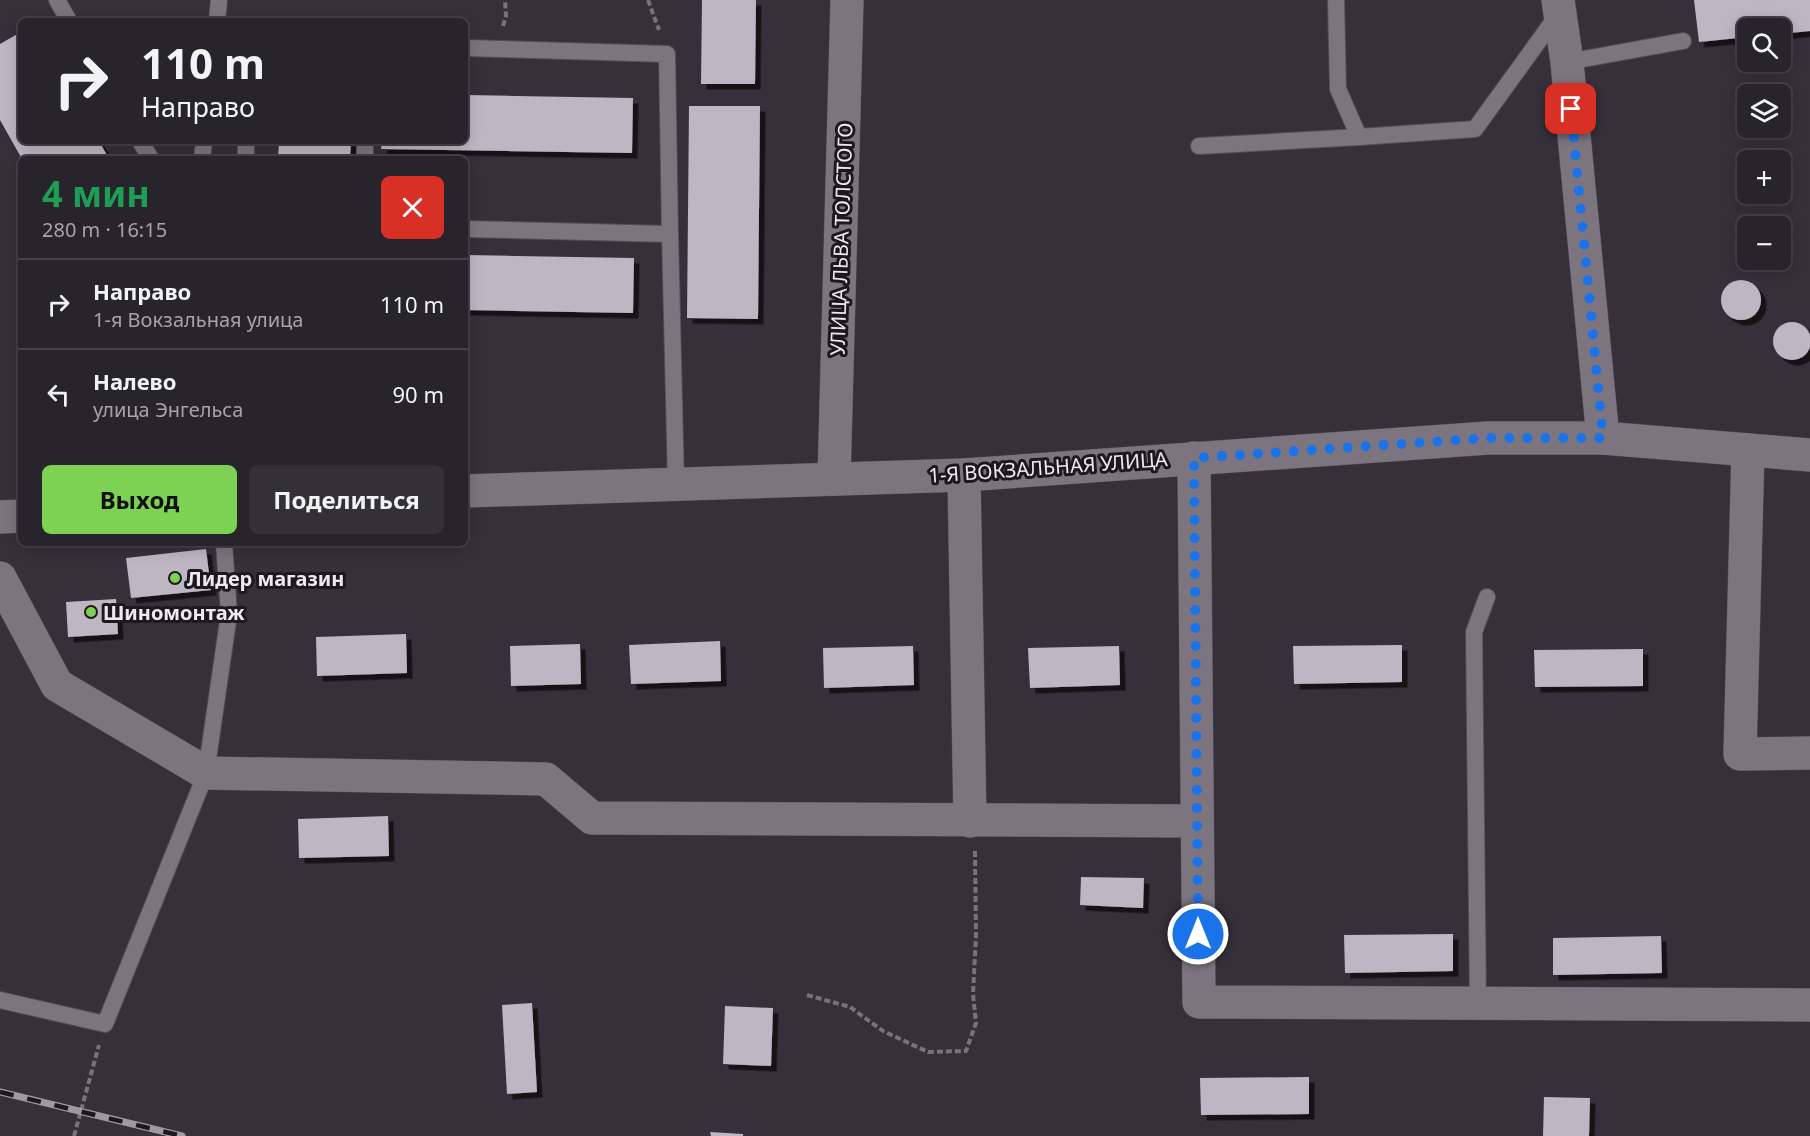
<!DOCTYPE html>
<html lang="ru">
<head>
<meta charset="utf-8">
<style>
	:root { --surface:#28242c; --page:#343038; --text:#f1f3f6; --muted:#a5a4a9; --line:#444148; --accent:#7dd153 }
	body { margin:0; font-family:"Noto Sans",sans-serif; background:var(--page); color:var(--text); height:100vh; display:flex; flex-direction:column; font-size:22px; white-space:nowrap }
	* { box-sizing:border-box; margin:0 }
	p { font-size:20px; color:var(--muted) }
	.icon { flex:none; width:33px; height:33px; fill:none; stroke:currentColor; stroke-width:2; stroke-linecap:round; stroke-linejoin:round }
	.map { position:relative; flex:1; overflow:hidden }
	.sheet { position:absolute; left:18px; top:156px; width:450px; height:390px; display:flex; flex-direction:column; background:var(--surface); border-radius:9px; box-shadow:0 3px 15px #0003,0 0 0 2px var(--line) }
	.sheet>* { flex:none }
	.guide { position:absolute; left:18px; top:18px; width:450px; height:126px; border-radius:9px; box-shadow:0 3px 15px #0003,0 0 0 2px var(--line); background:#28242c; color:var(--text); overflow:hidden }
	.fabs { position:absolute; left:1737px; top:18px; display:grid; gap:12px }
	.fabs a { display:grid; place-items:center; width:54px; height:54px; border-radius:9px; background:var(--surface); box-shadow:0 3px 15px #0003,0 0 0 2px var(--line); font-size:30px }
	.pin { position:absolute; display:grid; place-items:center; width:51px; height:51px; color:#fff; margin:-26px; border-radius:12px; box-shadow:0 3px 9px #0006 }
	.me { position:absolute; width:66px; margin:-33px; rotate:0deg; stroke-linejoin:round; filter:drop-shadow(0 0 4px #0008) }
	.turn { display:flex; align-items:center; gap:21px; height:126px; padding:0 24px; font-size:27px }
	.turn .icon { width:78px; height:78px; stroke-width:2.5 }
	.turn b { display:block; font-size:42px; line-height:51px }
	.round { display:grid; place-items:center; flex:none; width:63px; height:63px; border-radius:9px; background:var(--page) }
	.summary { display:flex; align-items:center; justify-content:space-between; height:102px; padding:0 24px }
	h1 { font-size:36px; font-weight:700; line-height:45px; color:#1e9e55 }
	.cta { display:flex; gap:12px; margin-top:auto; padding:12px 24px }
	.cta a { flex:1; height:69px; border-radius:9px; background:var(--accent); color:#111; font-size:24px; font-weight:700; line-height:69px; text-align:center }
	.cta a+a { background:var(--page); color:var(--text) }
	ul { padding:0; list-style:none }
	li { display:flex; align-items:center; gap:18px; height:90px; padding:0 24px; border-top:2px solid var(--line) }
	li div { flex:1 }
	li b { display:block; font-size:22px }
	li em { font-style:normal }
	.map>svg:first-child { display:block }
</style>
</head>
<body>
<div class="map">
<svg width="1810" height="1136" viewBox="0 0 1810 1136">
	<defs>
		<filter id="shadow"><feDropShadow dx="5.5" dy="5.5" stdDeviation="0" flood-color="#0009"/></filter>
	</defs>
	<rect width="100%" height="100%" fill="#36303a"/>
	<!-- building -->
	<g fill="#beb6c3" filter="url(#shadow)">
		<polygon points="702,0 756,0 755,84 701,84"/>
		<polygon points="1694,0 1810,0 1810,31 1780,34 1780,28 1748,28 1748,37 1699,42"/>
		<polygon points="21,32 21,141 99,141 109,159 22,159 0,120 0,44"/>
		<polygon points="465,95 633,98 632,153 381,149 382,141 465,141"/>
		<polygon points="689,106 760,106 758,319 687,318"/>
		<polygon points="279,141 351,141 350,159 278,159"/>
		<polygon points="465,255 634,258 633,313 465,310"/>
		<circle cx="1741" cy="300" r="20"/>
		<circle cx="1792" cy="341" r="19"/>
		<polygon points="206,549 211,590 131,598 126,558"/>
		<polygon points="116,599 118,634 68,637 66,602"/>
		<polygon points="406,634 407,673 317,676 316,637"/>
		<polygon points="720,641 721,681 631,684 629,645"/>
		<polygon points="580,644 581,684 511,686 510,646"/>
		<polygon points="1402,645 1402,682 1294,684 1293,646"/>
		<polygon points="913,646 914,685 824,688 823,648"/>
		<polygon points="1119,646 1120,685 1030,688 1028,648"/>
		<polygon points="1643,649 1643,686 1535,687 1534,650"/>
		<polygon points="388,816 389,856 299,858 298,819"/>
		<polygon points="1081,877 1144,878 1143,908 1080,905"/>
		<polygon points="1453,934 1453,971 1345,973 1344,935"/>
		<polygon points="1661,936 1662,973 1553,975 1553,938"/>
		<polygon points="532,1003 537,1092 507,1094 502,1005"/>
		<polygon points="725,1006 773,1008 771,1066 723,1064"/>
		<polygon points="1309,1077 1309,1114 1201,1115 1200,1078"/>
		<polygon points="1544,1097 1590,1098 1589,1136 1543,1136"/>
		<polygon points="710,1132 743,1134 743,1136 711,1136"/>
	</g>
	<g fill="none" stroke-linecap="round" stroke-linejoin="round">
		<defs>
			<g id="lane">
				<polyline points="57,0 69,21"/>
				<polyline points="1336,0 1338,89 1359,137 1475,129 1559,13"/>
				<polyline points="217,21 219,0"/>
				<polyline points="465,48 667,54 670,234 676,484"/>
				<polyline points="1567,62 1683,41"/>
				<polyline points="140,141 151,159"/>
				<polyline points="1199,146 1359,137"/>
				<polyline points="202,159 204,141"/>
				<polyline points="246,159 246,141"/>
				<polyline points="365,159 365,141"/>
				<polyline points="465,229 670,234"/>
				<polyline points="0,1000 105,1024 206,773 229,614 224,543"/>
				<polyline points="1478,1003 1474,632 1487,597"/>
			</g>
			<g id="street">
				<polyline points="1558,0 1567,62 1603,438"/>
				<polyline points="1748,450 1740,754 1810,753"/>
				<polyline points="1194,458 1199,1002 1810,1005"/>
				<polyline points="964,475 970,821"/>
				<polyline points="834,479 847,0"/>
				<polyline points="0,578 57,685 206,773 546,779 592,818 1197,821"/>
			</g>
			<g id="secondary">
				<polyline points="465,491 964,475 1488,438 1603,438 1810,455"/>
				<polyline points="0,517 21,516"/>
			</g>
		</defs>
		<!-- lane casing -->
		<use href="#lane" stroke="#544e57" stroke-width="18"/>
		<!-- street casing -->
		<use href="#street" stroke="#544e57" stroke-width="34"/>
		<!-- secondary casing -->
		<use href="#secondary" stroke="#544e57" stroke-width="34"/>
		<!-- path -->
		<g stroke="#78737b" stroke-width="4" stroke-dasharray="6 3" stroke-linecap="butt">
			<polyline points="648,0 659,30"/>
			<polyline points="503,26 506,16 505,0"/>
			<polyline points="807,995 850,1007 883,1031 928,1052 966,1051 976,1023 973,994 976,936 975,851"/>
			<polyline points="74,1136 99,1045"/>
		</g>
		<!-- lane -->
		<use href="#lane" stroke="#7c7580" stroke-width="16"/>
		<!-- street -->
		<use href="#street" stroke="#7c7580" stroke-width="33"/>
		<!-- secondary -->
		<use href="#secondary" stroke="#7c7580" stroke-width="33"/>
		<defs>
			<polyline id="rail" points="0,1092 182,1136"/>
		</defs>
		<!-- rail casing -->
		<use href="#rail" stroke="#9f9aa2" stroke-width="7"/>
		<!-- rail -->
		<use href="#rail" stroke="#1c191e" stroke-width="4.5" stroke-dasharray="14" stroke-linecap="butt"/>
	</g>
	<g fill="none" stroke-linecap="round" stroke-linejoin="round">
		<!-- route -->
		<polyline stroke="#1a73e8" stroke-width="10" stroke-dasharray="0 18" points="1198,934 1194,458 1488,438 1603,438 1571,109"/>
	</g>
	<!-- markers -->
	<g fill="#7dd153" stroke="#1c191e" stroke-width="2">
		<circle cx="175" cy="578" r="6"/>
		<circle cx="91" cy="612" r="6"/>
	</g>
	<g text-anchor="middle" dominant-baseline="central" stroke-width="6" stroke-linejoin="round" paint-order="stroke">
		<!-- street labels -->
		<g font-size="20" fill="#ede9f0" stroke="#1c191e">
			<text transform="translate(841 239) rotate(-88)">УЛИЦА ЛЬВА ТОЛСТОГО</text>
			<text transform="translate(1048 467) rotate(-4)">1-Я ВОКЗАЛЬНАЯ УЛИЦА</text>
		</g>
		<!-- poi labels -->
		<g font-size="20" font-weight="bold" fill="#ede9f0" stroke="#1c191e" text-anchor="start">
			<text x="187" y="578">Лидер магазин</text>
			<text x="103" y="612">Шиномонтаж</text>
		</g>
	</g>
</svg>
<div class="fabs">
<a><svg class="icon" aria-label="search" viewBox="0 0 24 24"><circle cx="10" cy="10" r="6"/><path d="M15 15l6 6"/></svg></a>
<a><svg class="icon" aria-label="layers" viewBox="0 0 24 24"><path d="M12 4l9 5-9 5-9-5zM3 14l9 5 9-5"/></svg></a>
<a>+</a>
<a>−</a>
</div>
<div class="pin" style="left:1571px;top:109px;background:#d93025"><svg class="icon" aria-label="arrive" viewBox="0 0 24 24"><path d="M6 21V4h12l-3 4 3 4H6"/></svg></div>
<svg class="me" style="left:1198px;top:934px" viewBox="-20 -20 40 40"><circle r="17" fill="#1a73e8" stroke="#fff" stroke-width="3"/><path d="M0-11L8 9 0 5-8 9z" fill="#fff"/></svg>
<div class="guide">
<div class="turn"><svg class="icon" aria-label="right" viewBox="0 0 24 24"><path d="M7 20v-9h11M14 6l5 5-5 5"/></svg><div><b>110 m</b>Направо</div></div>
</div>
<section class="sheet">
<div class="summary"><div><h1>4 мин</h1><p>280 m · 16:15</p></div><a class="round" style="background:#d93025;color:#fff"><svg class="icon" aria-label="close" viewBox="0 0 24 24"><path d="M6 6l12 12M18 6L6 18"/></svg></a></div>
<ul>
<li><svg class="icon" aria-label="right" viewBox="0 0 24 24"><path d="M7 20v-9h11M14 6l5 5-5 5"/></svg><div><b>Направо</b><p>1-я Вокзальная улица</p></div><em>110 m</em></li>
<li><svg class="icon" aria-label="left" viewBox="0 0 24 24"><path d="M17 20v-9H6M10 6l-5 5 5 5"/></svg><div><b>Налево</b><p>улица Энгельса</p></div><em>90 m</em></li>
</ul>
<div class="cta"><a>Выход</a><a>Поделиться</a></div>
</section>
</div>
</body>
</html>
